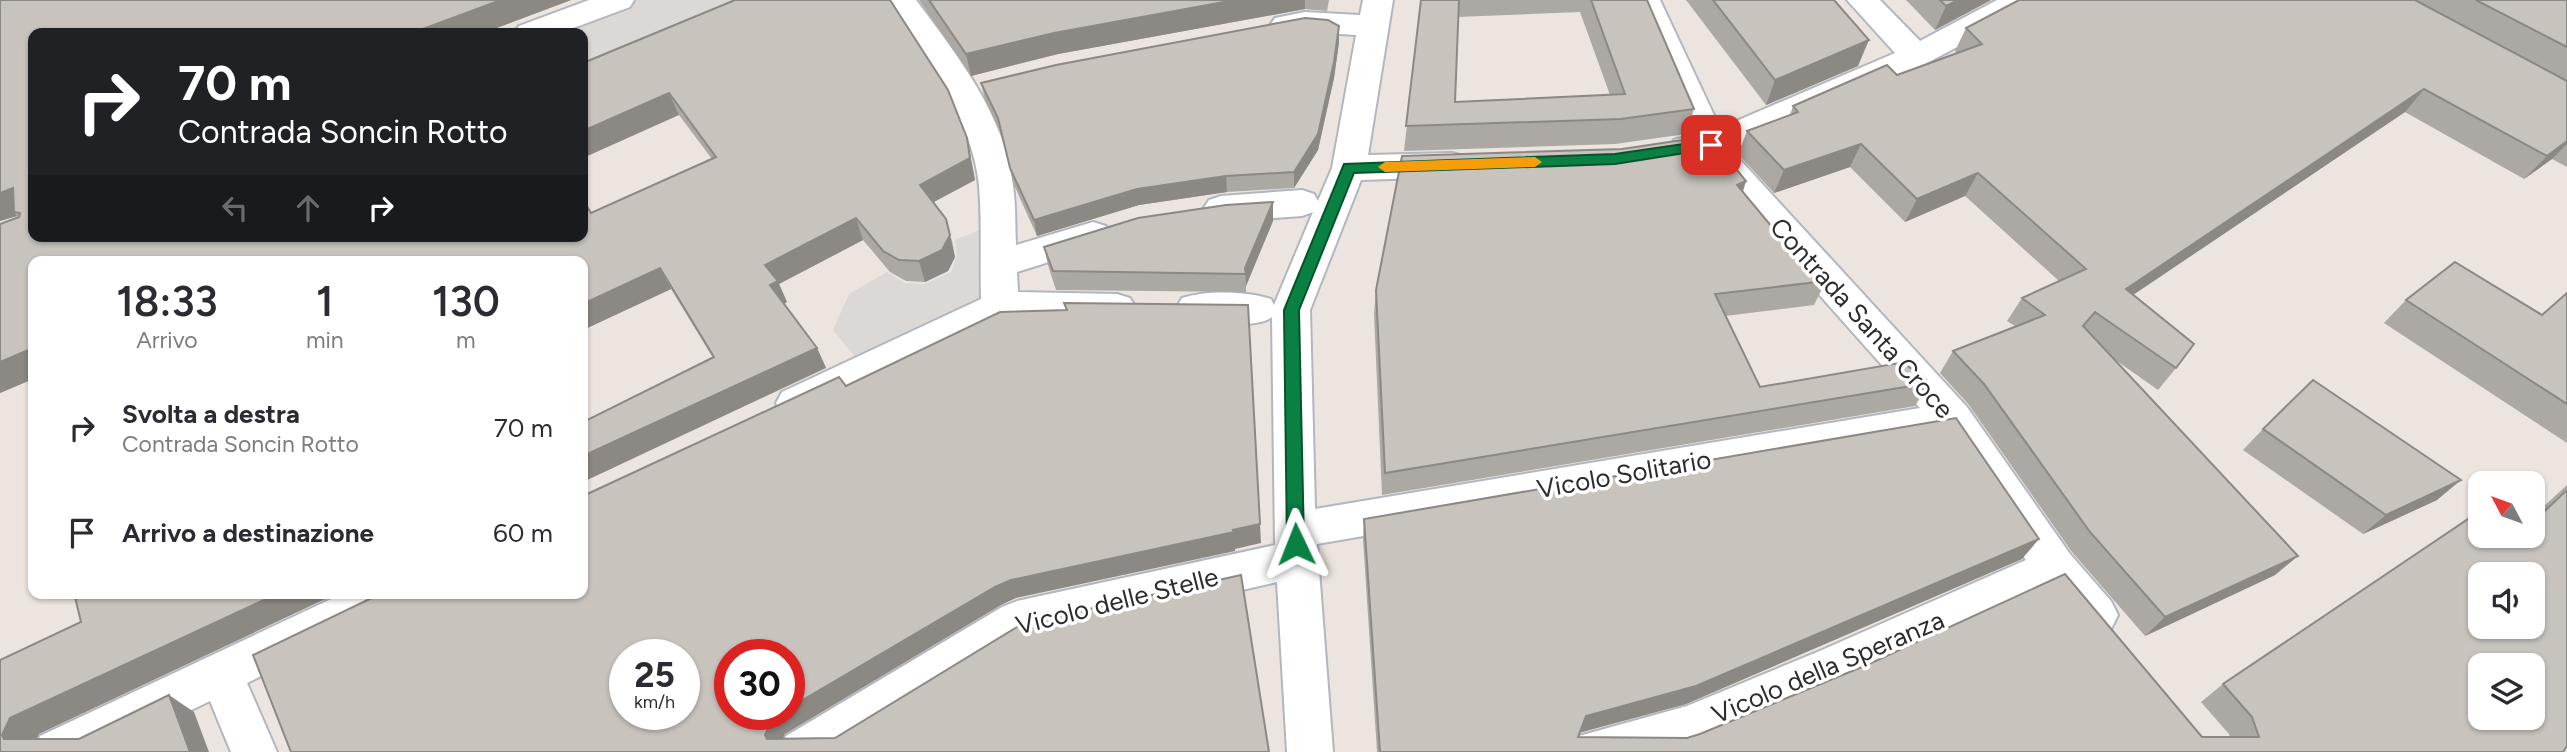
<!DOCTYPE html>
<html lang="it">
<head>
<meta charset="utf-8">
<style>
	:root { --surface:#fff; --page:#f2f2f3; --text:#2b2b33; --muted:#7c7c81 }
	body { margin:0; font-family:Figtree,sans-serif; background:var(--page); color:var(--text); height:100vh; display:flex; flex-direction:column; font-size:26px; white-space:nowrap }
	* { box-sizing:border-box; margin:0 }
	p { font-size:23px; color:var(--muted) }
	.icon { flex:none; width:38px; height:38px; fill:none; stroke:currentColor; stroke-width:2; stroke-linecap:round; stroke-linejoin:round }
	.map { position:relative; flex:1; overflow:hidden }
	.drawer { position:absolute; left:28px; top:256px; width:560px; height:343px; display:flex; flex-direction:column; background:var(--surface); border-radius:14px; box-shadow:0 2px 5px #0004 }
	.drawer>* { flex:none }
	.guide { position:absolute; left:28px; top:28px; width:560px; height:214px; border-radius:14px; box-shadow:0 2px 5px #0004; background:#202124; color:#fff; overflow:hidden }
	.needle { width:46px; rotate:311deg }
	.tools { position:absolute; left:2468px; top:471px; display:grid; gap:14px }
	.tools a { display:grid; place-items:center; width:77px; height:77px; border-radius:14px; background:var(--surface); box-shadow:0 2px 5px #0004; font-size:35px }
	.speed { position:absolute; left:609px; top:639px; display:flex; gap:14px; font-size:35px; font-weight:700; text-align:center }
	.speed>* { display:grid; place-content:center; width:91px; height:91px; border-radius:50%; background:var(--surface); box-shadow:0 2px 5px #0004; line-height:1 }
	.speed small { font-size:18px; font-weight:400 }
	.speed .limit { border:10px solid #d22; background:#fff; color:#111 }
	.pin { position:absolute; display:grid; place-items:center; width:60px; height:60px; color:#fff; margin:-30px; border-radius:14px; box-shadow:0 4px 10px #0006 }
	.me { position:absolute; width:77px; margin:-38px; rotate:358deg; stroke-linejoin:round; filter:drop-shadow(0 0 5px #0008) }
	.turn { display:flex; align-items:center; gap:24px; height:147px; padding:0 35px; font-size:32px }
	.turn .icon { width:91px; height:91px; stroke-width:2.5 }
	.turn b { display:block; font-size:49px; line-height:60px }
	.lanes { display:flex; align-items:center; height:66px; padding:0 35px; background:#0003; justify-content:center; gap:35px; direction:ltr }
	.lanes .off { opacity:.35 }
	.eta { display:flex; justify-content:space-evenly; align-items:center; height:119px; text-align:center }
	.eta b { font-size:42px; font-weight:600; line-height:49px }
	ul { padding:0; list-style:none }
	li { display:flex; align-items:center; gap:21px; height:105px; padding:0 35px }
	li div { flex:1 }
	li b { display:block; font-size:26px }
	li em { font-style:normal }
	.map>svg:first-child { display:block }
</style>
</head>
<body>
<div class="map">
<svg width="2567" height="752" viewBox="0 0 2567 752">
	<rect width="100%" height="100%" fill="#ece5df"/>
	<!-- plaza -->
	<g fill="#dcd8d6">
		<polygon points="619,0 797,0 583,89 583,33 530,33"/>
		<polygon points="997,223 1000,306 866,370 833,330 849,294 887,272 904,283 925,284 951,272 957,255 955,240"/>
	</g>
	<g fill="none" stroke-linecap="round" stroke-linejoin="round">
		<defs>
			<g id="street">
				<polygon points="589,0 634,0 630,7 560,33 514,33 519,26"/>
				<path d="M885,0H916C956,53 1006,117 1013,186C1016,205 1015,226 1016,245L1093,222L1106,226L1111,235L1106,244L1017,272L1018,292L1117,294L1130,298L1136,308L1130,318L1117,322L1004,320L796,419L782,414L776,403L782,392L981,299C980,261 982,223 979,185C972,115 922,57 885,0Z"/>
				<path d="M1363,0H1393L1368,155L1452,153L1464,156L1469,165L1464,174L1452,177L1361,180L1310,310L1315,509L1920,408L1711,173L1702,158L1686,160L1674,156L1669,148L1674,140L1690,136L1630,0H1660L1720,128L1895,53L1847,0H1880L1920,41L1997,0H2036L2032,7L1927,63L1731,150L1967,407L2070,554L2111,601L2118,615L2111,629L2096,635L2081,629L2048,590L1854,680L1689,749L1677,752H1572L1579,736L1687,706L1822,650L2026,560L1943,436L1317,544L1333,752H1287L1277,582L1027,639L844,752H779L786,736L1002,607L1017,601L1275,545L1272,317C1258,329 1201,324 1182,318L1176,308L1182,298C1207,290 1246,291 1271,299L1274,305L1313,212L1302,216L1221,222L1209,218L1203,209L1209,200L1221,196L1302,190L1314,194L1318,201L1332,168L1356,35L1305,32L1286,35L1275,32L1270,25L1275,18L1305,12L1360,15Z"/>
				<polygon points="344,593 410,593 404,607 247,683 277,752 231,752 210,701 105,752 33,752 40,736"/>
			</g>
		</defs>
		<!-- street casing -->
		<use href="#street" stroke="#b2b6be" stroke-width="4"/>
		<!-- street -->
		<use href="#street" fill="#fff" fill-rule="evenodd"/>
	</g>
	<!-- wall -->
	<g fill="#aca8a3" fill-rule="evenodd">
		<polygon points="0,0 571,0 483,33 33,33 591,213 712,159 679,115 583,63 967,138 975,180 934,202 952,240 955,257 948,271 925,282 906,281 890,272 863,240 779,284 787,302 784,304 817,348 826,368 713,358 671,289 583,330 583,261 33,261 33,379 0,393 0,224 19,217 17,216 0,221"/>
		<polygon points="919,0 1329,0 1327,11 1305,9 1058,54 971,76"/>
		<path d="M1421,0H1647L1694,109L1686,134L1615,144L1404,151ZM1580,12L1610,95L1455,102L1458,17Z"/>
		<polygon points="1686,0 1834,0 1858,66 1766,105"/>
		<polygon points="1906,0 1991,0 1935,30"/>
		<polygon points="2019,0 2567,0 2567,167 2552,159 2524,179 2405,112 2133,295 2176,368 2158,390 2114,359 2275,575 2145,636 2072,552 1969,405 1940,373 1953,351 2015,326 2007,321 2022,298 2059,281 1965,196 1905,222 1850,167 1774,193 1738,154 1747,131 1790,115 1793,106 1897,75 1957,53 1955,51 1966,28"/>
		<polygon points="1339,26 1339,42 1334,78 1318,150 1294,188 1227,192 1139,205 1037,236 1014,185 1001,134 985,100 981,83"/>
		<polygon points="1746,181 1743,192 1772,227 1826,281 1814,305 1725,316 1760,387 1910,368 1929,383 1915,406 1382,495 1374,314 1376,290"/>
		<polygon points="1273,221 1246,286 1246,292 1056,290 1048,265 1044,247"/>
		<polygon points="2567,292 2567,443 2384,323 2406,300 2542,315"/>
		<polygon points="2263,429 2437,500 2363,534 2243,450"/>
		<polygon points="2567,485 2567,746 2563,752 1377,752 1363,539 1364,519 2022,559 1686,704 1579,733 1578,737 2230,737 2229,734 2201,702 2223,684 2532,536 2532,517"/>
	</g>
	<!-- shaded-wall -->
	<g fill="#8c8884">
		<polygon points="501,0 571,0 483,33 412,33"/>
		<polygon points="1235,0 1305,0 1305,9 1058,54 971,76 966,54 1054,33"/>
		<polygon points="1958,0 1991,0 1935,30 1946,6"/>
		<polygon points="1339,26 1339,42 1334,78 1318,150 1294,188 1294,172"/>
		<polygon points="1869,40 1858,66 1766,105 1775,80"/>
		<polygon points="2424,89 2405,112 2109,311 2126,289"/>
		<polygon points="669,93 679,115 583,158 583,131"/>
		<polygon points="967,138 975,180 926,206 920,185"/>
		<polygon points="2567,141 2567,144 2552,159 2524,179 2547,156"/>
		<polygon points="1861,144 1850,167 1774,193 1784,170"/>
		<polygon points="1978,173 1965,196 1905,222 1917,199"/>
		<polygon points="1226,176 1227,192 1139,205 1037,236 1034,220 1137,189"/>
		<polygon points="1746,181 1737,206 1737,185"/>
		<polygon points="13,188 20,213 14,212 17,216 0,221 0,193"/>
		<polygon points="1273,202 1273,221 1246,286 1245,268"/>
		<polygon points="856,218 863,240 779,284 787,302 779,306 770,285 765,265"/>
		<polygon points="946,219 955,257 948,271 925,282 919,261"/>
		<polygon points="660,268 671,289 583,330 583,304"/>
		<polygon points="33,348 33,379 0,393 0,362"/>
		<polygon points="817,348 826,368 583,482 583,456"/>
		<polygon points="2461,480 2437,500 2363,534 2386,515"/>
		<polygon points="1260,524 1261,543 1235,549 1235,551 1016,598 1001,605 785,734 777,751 765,735 773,718 779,714 789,714 789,708 995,587 1011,580"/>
		<polygon points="2039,539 2022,559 1686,704 1578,733 1586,716"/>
		<polygon points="2298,556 2275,575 2145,636 2165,617"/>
		<polygon points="279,593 338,593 39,734 31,751 4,739 2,735 10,718"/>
		<polygon points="169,695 194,712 209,752 190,752"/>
	</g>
	<!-- building -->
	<g fill="#c8c3bd" stroke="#8c8884" stroke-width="2" fill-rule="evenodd">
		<polygon points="0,0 501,0 412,33 33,33 33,236 583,236 583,200 591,213 716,157 669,93 583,131 583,63 735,0 890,0 948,90 967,138 970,158 920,185 946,219 950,235 942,250 919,261 899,260 883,251 856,218 765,265 778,281 770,285 817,348 583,456 583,422 714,357 660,268 583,304 583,261 33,261 33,348 0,362 0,224 19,217 20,213 14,212 13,188 0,193"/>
		<polygon points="929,0 1235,0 1054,33 966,54"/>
		<polygon points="1421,0 1459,0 1455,102 1625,94 1591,0 1647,0 1694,109 1621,119 1406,126"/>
		<polygon points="1713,0 1834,0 1869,40 1775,80"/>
		<polygon points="1940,0 1958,0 1946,6"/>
		<polygon points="2019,0 2415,0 2567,81 2567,141 2547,156 2424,89 2126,289 2194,344 2176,368 2095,312 2083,326 2298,556 2165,617 2090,532 1984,384 1953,351 2045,315 2022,298 2086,269 1978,173 1917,199 1861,144 1784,170 1747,131 1798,112 1793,106 1887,65 1897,75 1982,44 1966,28"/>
		<polygon points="2476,0 2567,0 2567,47"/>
		<polygon points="1305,18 1328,20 1339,26 1334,62 1318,134 1294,172 1226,176 1137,189 1034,220 1010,168 998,118 981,83 1056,65"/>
		<polygon points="1709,136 1746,181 1737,185 1772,227 1826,281 1715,294 1760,387 1905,362 1910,368 1914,366 1929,383 1385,473 1376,290 1402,156 1622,149"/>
		<polygon points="1273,202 1245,268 1246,274 1053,271 1044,247 1138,218 1226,205"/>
		<polygon points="2455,262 2542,315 2567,293 2567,404 2406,300"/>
		<path d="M1064,303L1248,305L1260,524L1233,530L1234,532L1011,580L995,587L789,708V654H730V714H779L773,718L765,735L767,739L835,738L1022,624L1241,575L1269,752H291L253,655L382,593H583V496L839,377L846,386L1000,312L1067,310ZM625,654H684V714H625Z"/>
		<polygon points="2313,380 2461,480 2386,515 2263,429"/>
		<path d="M1956,418L2039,539L1696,686L1586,716L1578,737L1687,738L1700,734L1869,664L2065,574L2202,737H2259L2252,717L2223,684L2480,511V536H2532V523L2567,490V746L2563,752H1380L1364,519ZM2480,574H2532V626H2480ZM2480,665H2532V718H2480Z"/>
		<polygon points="74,593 279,593 10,718 2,735 4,739 79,739 169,695 190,752 0,752 0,660 81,622"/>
	</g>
	<!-- route -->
	<polygon fill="#0b8043" stroke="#07532c" stroke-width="2" points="1711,140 1718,145 1716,148 1615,164 1354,173 1299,310 1304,544 1302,550 1296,552 1290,550 1287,544 1284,310 1344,164 1615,154"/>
	<!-- slow -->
	<polygon fill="#f59e0b" points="1535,157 1542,162 1535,167 1385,172 1378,167 1385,162"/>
	<g text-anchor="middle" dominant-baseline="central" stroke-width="7" stroke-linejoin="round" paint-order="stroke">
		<!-- street labels -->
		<g font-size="26" fill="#2c2c2c" stroke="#fff">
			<text transform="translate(1862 318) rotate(48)">Contrada Santa Croce</text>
			<text transform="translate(1624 474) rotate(-10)">Vicolo Solitario</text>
			<text transform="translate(1117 601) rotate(-14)">Vicolo delle Stelle</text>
			<text transform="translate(1828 667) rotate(-23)">Vicolo della Speranza</text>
		</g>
	</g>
</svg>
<div class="tools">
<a><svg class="needle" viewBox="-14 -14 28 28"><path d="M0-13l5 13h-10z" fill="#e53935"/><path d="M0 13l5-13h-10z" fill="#7c7c81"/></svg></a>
<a><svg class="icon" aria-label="sound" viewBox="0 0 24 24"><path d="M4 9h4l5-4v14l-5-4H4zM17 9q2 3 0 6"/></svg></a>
<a><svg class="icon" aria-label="layers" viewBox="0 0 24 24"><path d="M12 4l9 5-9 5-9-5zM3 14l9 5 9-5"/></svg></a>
</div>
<div class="speed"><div>25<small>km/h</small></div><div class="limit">30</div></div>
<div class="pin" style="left:1711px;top:145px;background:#d93025"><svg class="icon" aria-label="arrive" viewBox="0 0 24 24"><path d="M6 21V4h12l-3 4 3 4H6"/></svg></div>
<svg class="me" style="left:1296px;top:544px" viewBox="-20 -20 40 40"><path d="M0-17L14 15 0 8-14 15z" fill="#0b8043" stroke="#fff" stroke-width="4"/></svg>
<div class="guide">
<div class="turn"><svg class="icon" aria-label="right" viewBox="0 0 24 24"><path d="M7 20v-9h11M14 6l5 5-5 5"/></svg><div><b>70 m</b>Contrada Soncin Rotto</div></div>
<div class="lanes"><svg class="icon off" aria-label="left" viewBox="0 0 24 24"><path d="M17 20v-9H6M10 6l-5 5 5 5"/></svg><svg class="icon off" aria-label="ahead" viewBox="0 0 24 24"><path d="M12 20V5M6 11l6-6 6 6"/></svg><svg class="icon" aria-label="right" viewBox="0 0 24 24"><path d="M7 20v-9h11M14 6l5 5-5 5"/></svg></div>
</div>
<section class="drawer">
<div class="eta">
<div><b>18:33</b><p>Arrivo</p></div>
<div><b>1</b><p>min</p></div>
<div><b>130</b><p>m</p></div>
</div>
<ul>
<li><svg class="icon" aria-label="right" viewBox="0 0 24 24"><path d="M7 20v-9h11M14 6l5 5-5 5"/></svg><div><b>Svolta a destra</b><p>Contrada Soncin Rotto</p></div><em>70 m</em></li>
<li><svg class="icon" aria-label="arrive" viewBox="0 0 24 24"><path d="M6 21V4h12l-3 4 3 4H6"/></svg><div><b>Arrivo a destinazione</b></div><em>60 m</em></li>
</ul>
</section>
</div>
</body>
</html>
